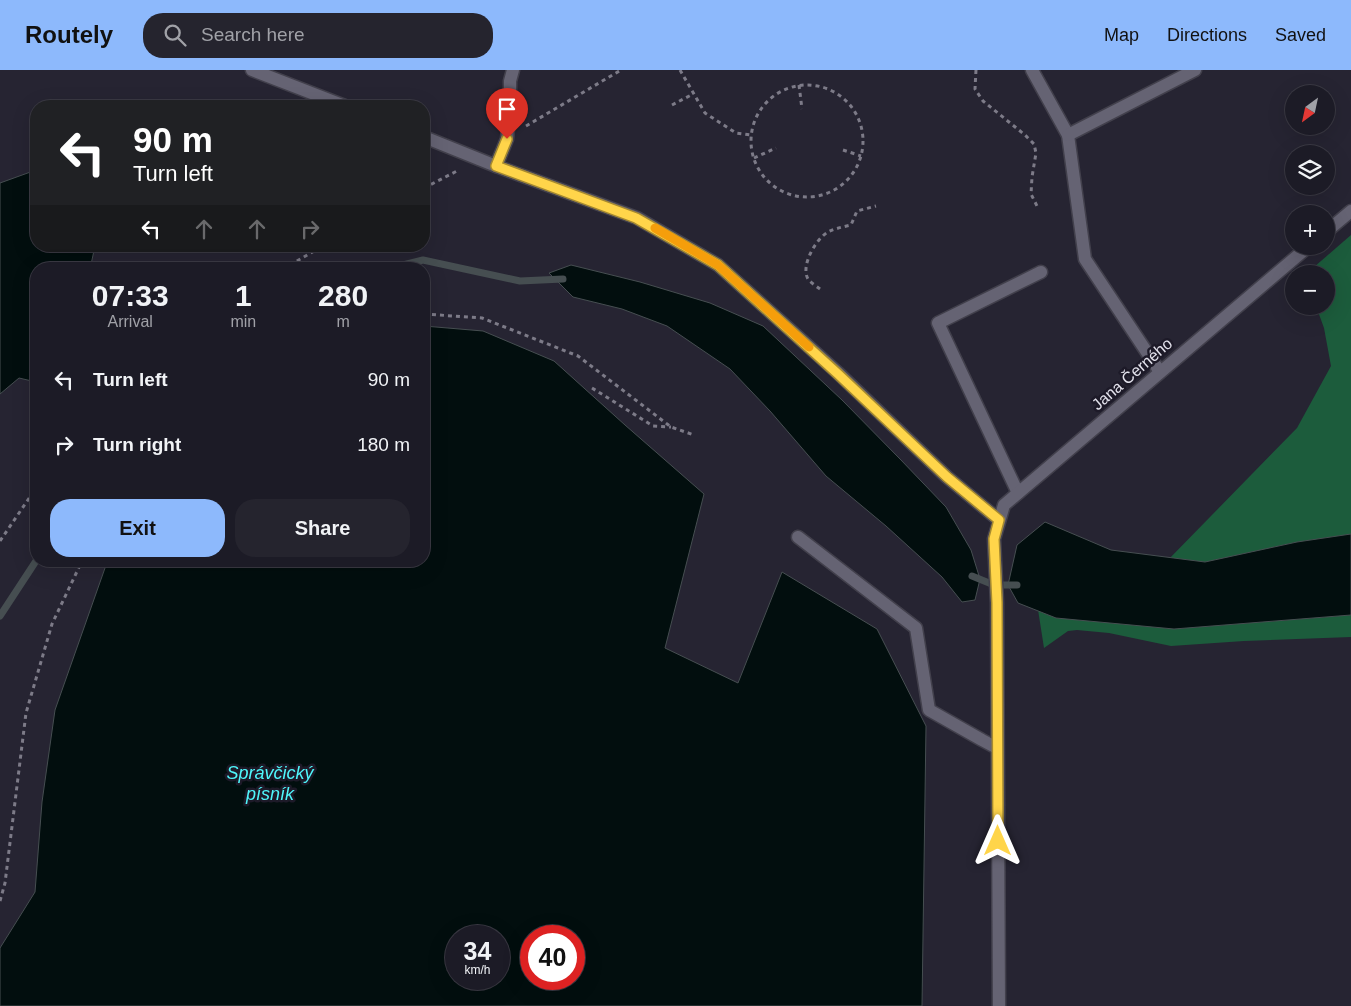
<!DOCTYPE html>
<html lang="en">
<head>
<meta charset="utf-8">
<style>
	:root { --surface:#1c1b26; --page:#25242e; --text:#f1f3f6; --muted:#a0a1a7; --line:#3a3943; --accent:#8db9fc }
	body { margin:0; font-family:Arial,sans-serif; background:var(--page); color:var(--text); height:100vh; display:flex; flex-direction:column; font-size:19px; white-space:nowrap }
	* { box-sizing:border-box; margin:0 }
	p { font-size:16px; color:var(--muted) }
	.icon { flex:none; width:28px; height:28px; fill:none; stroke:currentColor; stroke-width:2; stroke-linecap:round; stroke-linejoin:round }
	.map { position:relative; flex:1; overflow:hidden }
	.details { position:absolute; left:30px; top:192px; width:400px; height:305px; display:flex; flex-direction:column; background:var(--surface); border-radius:20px; box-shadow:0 5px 20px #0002,0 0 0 1px var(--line) }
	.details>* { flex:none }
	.hud { position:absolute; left:30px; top:30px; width:400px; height:152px; border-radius:20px; box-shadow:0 5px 20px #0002,0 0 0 1px var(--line); background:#202124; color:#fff; overflow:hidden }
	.needle { width:32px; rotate:213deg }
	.tools { position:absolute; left:1285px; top:15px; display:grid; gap:10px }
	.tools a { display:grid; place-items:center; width:50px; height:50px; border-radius:50%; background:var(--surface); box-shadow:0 5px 20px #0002,0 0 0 1px var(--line); font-size:25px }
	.speed { position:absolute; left:445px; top:855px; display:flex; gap:10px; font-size:25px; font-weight:700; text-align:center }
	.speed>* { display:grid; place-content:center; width:65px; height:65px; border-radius:50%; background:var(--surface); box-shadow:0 5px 20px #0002,0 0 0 1px var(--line); line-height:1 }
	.speed small { font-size:12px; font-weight:400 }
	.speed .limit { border:8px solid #d22; background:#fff; color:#111 }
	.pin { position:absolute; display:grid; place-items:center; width:42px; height:42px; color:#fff; margin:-51px -21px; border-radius:50% 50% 50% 0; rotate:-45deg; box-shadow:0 0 5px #0007 }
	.pin .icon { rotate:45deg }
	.me { position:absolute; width:55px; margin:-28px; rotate:0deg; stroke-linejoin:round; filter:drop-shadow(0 0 4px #0008) }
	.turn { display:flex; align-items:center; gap:18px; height:105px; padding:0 20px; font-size:22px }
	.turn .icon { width:65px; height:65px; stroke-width:2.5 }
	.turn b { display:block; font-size:35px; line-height:42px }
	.lanes { display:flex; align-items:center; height:48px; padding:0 20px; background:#0003; justify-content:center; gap:25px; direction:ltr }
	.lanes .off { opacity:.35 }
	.eta { display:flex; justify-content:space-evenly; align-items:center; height:85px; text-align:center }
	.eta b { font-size:30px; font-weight:700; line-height:35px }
	.cta { display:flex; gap:10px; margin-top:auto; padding:10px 20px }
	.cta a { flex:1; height:58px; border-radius:20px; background:var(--accent); color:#111; font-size:20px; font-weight:700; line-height:58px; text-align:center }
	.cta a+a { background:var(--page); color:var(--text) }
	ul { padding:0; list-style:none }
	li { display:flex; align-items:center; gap:15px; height:65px; padding:0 20px }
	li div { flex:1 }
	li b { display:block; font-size:19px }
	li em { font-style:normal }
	header { display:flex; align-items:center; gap:30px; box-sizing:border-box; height:70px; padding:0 25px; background:var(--accent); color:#111 }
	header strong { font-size:24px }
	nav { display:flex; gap:28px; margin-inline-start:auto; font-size:18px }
	.search { width:350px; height:45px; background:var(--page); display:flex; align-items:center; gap:12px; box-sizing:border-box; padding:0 18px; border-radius:20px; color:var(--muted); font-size:19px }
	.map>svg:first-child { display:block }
</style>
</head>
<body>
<header>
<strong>Routely</strong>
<div class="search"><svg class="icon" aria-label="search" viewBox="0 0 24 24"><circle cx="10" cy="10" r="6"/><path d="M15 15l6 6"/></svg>Search here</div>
<nav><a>Map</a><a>Directions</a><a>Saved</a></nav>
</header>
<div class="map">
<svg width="1351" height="936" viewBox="0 0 1351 936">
	<rect width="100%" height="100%" fill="#262432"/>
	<!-- forest -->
	<polygon fill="#1c5c3c" points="1351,165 1351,567 1244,571 1171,576 1109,563 1077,560 1068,561 1044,578 1029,482 1167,491 1297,358 1331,296 1324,258 1316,236 1326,236 1326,204 1306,204"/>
	<!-- water -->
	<g fill="#020e0e" stroke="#464e51" fill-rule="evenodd">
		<polygon points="36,100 36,176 95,176 90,199 36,199 36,312 19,308 0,324 0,113"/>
		<polygon points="571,195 640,212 710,233 763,256 842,330 900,389 946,437 971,480 980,509 975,530 962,532 942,507 886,456 826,406 770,341 730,299 667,256 622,239 573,227 549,203"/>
		<path d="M424,256L483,261L554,291L625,355L704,424L665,578L738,613L782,502L877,559L926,656L922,936H0V878L35,822L42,732L55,640L105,498L108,491H424ZM456,866H499V909H456ZM531,866H574V909H531Z"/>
		<polygon points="1045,452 1111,480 1205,492 1297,472 1351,464 1351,545 1174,559 1056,548 1018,533 1008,515 1017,475"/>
	</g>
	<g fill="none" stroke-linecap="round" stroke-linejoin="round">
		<!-- stream -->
		<g stroke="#464e51" stroke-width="7">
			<polyline points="387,199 423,190 520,211 563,209"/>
			<polyline points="972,506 994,515 1017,515"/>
			<polyline points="0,546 36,491"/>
		</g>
		<defs>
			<g id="minor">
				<polyline points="252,0 345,36"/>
				<polyline points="1032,0 1068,65 1085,189 1160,302"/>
				<polyline points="1068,65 1195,0"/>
				<polyline points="424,67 496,96 637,148 718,195 838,303 947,407 999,450"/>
				<polyline points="496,96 507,69 510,37 510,11 513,0"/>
				<polyline points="1326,162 1351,141"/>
				<polyline points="1018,423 938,253 1041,202"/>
				<polyline points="798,467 916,558 929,640 982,670 997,678"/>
				<polyline points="999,936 997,533 994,469 1004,435 1309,176"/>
			</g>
		</defs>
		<!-- minor casing -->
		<use href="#minor" stroke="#42404c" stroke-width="15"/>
		<!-- path -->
		<g stroke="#7d7b88" stroke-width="3" stroke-dasharray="4 4" stroke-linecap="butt">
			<polyline points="680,0 705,43 736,63 751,65"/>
			<polyline points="976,0 975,19 983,31 1025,65 1034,74 1036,83 1032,107 1031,124 1038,138"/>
			<polyline points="799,15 802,39"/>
			<circle cx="807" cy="71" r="56"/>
			<polyline points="672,35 693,24"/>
			<polyline points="526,56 621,0"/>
			<polyline points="843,80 861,86"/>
			<polyline points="754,88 776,78"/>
			<polyline points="424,118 459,100"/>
			<polyline points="296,192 297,199"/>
			<polyline points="283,199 323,176"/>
			<path d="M820,219C816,216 810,212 808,209C800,195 817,168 828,162C836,158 843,157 851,155L857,141L876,136"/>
			<polyline points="424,244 482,248 578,286 671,357 694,365"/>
			<polyline points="592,318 653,356 671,357"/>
			<polyline points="0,471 36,418"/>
			<polyline points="0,831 5,813 26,643 52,554 82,491"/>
		</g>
		<!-- minor -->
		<use href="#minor" stroke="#656373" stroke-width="12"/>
	</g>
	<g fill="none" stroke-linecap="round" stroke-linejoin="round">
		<defs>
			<polyline id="route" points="507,69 496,96 636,148 718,195 838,304 947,407 999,450 994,469 997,533 998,771"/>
		</defs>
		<!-- route casing -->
		<use href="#route" stroke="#a68a30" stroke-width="12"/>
		<!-- route -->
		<use href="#route" stroke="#ffd54a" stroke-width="9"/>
		<!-- slow -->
		<polyline stroke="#f59e0b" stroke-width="9" points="655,158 718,195 809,277"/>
	</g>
	<g text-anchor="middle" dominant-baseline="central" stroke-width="5" stroke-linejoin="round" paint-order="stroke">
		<!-- street labels -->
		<g font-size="16" fill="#e3e2ec" stroke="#1d1a28">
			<text transform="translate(1132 304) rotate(-41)">Jana Černého</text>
		</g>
		<!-- water labels -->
		<g font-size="18" font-style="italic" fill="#4ff6fb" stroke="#1d1a28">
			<text x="270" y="703">Správčický<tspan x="270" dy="21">písník</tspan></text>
		</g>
	</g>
</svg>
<div class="tools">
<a><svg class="needle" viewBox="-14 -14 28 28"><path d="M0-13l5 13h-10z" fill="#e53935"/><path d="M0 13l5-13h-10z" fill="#a0a1a7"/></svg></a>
<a><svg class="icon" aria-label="layers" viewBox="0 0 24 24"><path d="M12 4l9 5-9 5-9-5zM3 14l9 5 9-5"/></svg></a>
<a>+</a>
<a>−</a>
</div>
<div class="speed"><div>34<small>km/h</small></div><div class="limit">40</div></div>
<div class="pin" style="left:507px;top:69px;background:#d93025"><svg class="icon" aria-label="arrive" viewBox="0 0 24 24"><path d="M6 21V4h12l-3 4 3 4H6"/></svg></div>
<svg class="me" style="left:998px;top:771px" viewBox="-20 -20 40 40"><path d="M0-17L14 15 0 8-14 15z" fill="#ffd54a" stroke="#fff" stroke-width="4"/></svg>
<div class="hud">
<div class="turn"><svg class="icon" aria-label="left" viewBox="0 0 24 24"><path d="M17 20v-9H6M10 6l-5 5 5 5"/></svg><div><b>90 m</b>Turn left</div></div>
<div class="lanes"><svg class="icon" aria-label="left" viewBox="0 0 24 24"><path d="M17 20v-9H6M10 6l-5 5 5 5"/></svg><svg class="icon off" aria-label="ahead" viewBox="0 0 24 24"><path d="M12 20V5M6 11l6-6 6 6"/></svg><svg class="icon off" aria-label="ahead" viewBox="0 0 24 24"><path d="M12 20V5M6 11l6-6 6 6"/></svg><svg class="icon off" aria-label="right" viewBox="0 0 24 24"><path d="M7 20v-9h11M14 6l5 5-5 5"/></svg></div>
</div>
<section class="details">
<div class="eta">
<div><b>07:33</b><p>Arrival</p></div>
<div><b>1</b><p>min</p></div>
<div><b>280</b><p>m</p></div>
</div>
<ul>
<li><svg class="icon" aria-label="left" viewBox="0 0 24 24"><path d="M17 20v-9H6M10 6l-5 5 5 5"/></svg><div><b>Turn left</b></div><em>90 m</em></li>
<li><svg class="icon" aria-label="right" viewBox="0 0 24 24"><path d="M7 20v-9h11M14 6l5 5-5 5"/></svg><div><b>Turn right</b></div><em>180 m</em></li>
</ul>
<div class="cta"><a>Exit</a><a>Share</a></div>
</section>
</div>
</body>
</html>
